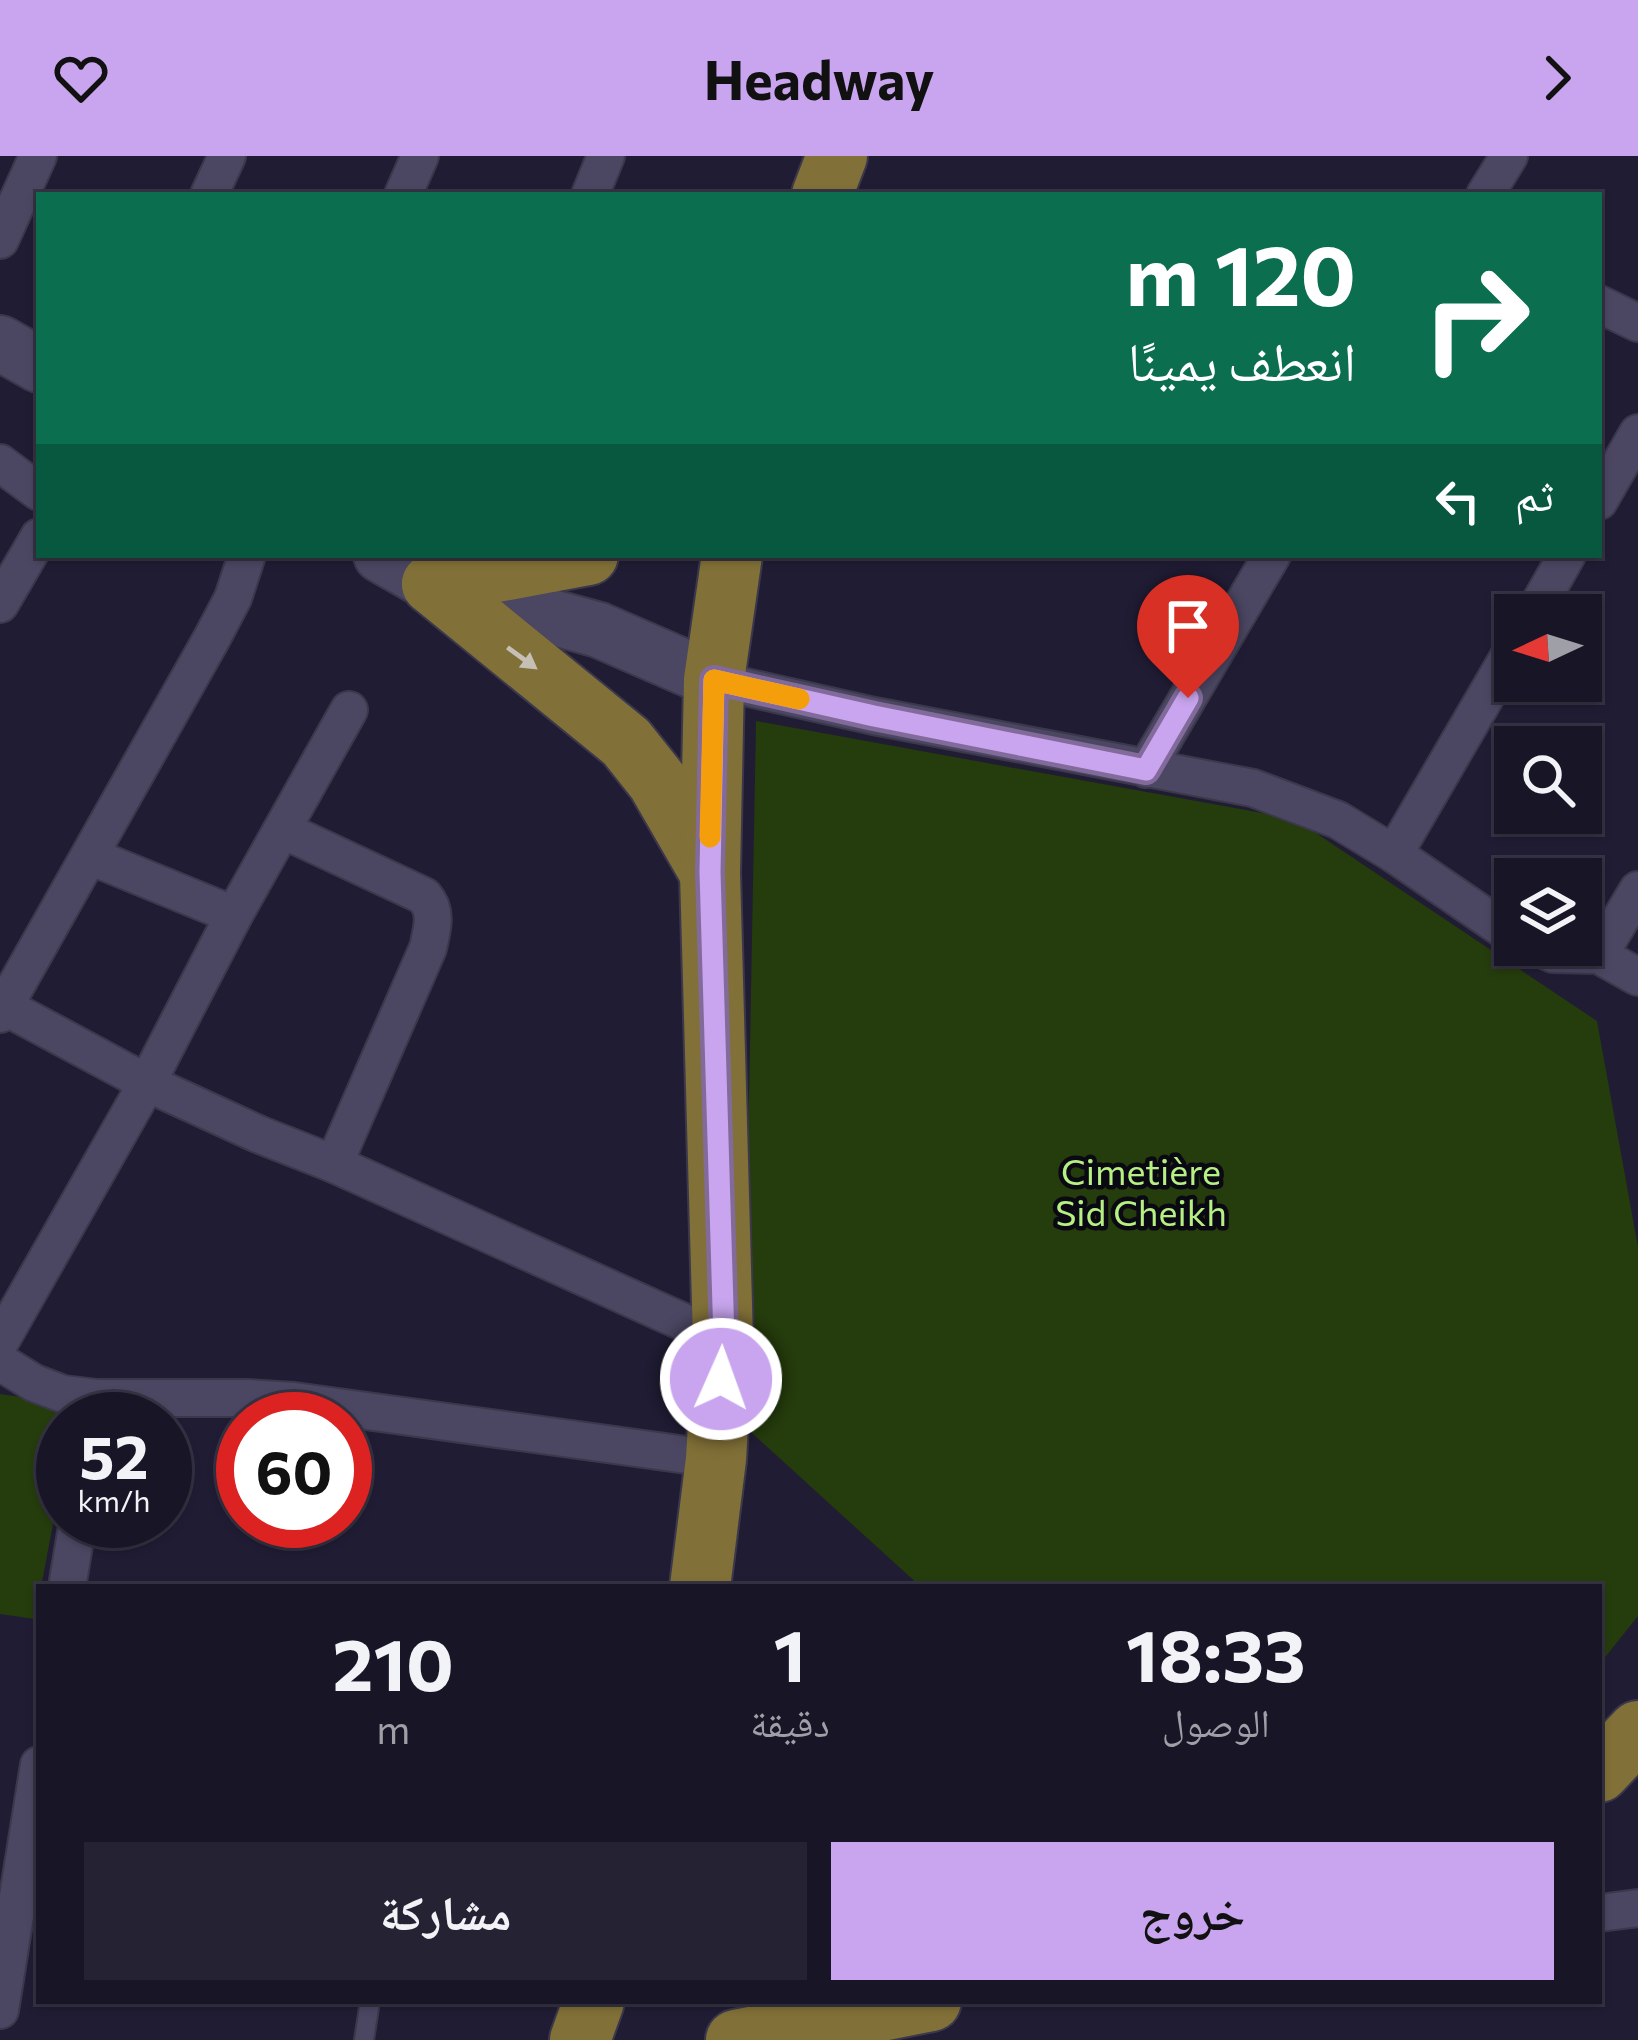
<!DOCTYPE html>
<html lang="ar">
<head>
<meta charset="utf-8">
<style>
	:root { --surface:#181527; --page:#252233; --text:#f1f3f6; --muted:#9f9fa7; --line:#363444; --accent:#c8a5ee }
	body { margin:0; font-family:Commissioner,"Noto Naskh Arabic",sans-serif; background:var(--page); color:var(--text); direction:rtl; height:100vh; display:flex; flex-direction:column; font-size:45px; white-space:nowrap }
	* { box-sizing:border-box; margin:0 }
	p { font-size:39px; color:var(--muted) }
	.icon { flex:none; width:66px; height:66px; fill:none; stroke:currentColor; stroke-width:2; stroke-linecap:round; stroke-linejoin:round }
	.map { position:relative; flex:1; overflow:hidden; direction:ltr }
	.details { position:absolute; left:36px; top:1428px; width:1566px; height:420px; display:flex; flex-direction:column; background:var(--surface); border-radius:0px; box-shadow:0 3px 9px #0004,0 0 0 3px var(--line); direction:rtl }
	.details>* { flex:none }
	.top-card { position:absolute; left:36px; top:36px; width:1566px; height:366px; border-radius:0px; box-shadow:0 3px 9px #0004,0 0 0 3px var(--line); direction:rtl; background:#0b6e4f; color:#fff; overflow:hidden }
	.needle { width:78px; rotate:266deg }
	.tools { position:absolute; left:1494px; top:438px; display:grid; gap:24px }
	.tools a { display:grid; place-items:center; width:108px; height:108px; border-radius:0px; background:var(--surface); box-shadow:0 3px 9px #0004,0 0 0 3px var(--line); font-size:60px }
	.speed { position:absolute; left:36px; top:1236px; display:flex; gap:24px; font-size:60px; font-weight:700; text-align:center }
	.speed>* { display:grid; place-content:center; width:156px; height:156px; border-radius:50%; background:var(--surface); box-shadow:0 3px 9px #0004,0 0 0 3px var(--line); line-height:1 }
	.speed small { font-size:30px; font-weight:400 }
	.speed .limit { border:18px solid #d22; background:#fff; color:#111 }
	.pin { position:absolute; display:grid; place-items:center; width:102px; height:102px; color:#fff; margin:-123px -51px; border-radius:50% 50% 50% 0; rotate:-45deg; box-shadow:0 0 12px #0007 }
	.pin .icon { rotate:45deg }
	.me { position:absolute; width:132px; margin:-66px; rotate:2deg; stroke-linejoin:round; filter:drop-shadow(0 0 9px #0008) }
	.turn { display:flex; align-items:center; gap:42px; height:252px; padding:0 48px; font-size:54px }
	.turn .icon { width:156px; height:156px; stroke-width:2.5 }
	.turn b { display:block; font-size:84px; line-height:102px }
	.then { display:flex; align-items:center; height:114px; padding:0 48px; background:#0003; gap:24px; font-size:45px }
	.eta { display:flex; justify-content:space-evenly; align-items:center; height:204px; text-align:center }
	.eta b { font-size:72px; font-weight:700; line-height:84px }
	.primary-button { display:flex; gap:24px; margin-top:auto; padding:24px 48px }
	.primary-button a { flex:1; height:138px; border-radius:0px; background:var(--accent); color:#111; font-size:48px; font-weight:700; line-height:138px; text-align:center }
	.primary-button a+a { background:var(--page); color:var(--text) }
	header { display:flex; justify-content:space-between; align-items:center; height:156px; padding:0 48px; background:var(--accent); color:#111; font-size:54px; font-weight:700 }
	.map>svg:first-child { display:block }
</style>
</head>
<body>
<header><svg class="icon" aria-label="forward" viewBox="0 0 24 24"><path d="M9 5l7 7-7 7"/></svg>Headway<svg class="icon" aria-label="heart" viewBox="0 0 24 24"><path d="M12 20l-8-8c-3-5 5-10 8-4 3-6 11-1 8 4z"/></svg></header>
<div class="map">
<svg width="1638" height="1884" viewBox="0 0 1638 1884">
	<rect width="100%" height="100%" fill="#201c34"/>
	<!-- green -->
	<g fill="#253c0c">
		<polygon points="756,565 1295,663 1597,865 1638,1091 1638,1460 1599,1509 1599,1431 921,1431 743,1269"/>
		<polygon points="0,1238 75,1249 73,1263 63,1263 63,1315 35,1463 0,1458"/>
	</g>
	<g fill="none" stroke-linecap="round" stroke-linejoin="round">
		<defs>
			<polyline id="lane" points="364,1884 370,1845"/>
			<g id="street">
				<polyline points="209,39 227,0"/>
				<polyline points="403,39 420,0"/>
				<polyline points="590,39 606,0"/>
				<polyline points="1485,39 1509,0"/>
				<polyline points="0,84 38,0"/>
				<polyline points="1599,148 1638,167"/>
				<polyline points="0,307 39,336"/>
				<polyline points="1599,345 1638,277"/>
				<polyline points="0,448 39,381"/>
				<polyline points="1533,459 1567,399"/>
				<polyline points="714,524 874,560 1253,632 1338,664 1394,698 1515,781"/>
				<polyline points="1146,613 1272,399"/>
				<path d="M283,674L424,740C438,756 432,773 428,792L334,1008"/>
				<polyline points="1394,698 1515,490"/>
				<polyline points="90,700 234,759"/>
				<polyline points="1533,789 1553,798 1599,799 1638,821"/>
				<polyline points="1599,799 1638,734"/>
				<polyline points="0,848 147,927 258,978 334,1008 723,1184"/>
				<polyline points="0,858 212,482 233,442 247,399"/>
				<polyline points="0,1186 147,927 234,759 349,554"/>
				<polyline points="0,1206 34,1227 63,1238 97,1242 247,1242 294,1245 716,1303"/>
				<polyline points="67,1431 78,1365"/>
				<polyline points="1599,1757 1638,1752"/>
				<polyline points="0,1854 39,1609"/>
			</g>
			<g id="secondary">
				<polyline points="0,187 39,209"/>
				<polyline points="381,399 432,428 599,474 714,524"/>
			</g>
			<g id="primary">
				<polyline points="822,39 837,0"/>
				<polyline points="432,428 626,586 657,625 710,717"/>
				<polyline points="432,428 588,399"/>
				<polyline points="700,1431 716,1303 723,1184 710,717 714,524 732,399"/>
				<polyline points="1599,1616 1638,1575"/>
				<polyline points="580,1884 594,1845"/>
				<polyline points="736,1884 931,1845"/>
			</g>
		</defs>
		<!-- lane casing -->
		<use href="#lane" stroke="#3c384c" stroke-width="22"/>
		<!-- street casing -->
		<use href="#street" stroke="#3c384c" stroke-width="40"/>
		<!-- secondary casing -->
		<use href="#secondary" stroke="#3c384c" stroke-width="58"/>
		<!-- primary casing -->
		<use href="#primary" stroke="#3c384c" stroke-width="64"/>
		<!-- lane -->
		<use href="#lane" stroke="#4b4763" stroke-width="18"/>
		<!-- street -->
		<use href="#street" stroke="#4b4763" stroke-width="36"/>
		<!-- secondary -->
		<use href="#secondary" stroke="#4b4763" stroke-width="54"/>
		<!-- primary -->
		<use href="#primary" stroke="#817037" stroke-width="60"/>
	</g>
	<!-- one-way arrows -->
	<defs><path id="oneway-solid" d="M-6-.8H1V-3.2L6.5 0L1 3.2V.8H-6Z" transform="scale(3)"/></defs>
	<use fill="#c6bfb6" href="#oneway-solid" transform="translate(522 502) rotate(36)"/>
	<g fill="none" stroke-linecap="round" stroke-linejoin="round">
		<defs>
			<polyline id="route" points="721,1223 724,1184 710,716 714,524 874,560 1146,614 1188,542"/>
		</defs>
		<!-- route casing -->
		<use href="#route" stroke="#826b9b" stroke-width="30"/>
		<!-- route -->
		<use href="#route" stroke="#c8a5ee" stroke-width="21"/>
		<!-- slow -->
		<polyline stroke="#f59e0b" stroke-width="21" points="710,681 714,524 799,543"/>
	</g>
	<g text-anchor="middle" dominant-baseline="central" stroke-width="9" stroke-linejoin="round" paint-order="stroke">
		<!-- park labels -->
		<g font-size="36" fill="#b6f083" stroke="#0a0813">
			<text x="1141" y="1014">Cimetière<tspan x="1141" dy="41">Sid Cheikh</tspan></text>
		</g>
	</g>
</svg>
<div class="tools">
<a><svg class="needle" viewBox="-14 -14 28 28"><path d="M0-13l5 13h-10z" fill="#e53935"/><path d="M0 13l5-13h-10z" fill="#9f9fa7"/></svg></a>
<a><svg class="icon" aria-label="search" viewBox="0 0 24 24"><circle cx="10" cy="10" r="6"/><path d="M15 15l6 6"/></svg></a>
<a><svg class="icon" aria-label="layers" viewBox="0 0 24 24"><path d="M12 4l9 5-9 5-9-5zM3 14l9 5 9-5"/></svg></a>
</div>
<div class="speed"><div>52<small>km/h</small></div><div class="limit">60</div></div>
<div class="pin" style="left:1188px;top:542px;background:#d93025"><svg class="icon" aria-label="arrive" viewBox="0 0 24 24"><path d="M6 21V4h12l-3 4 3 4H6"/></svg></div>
<svg class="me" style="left:721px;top:1223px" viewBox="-20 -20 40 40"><circle r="17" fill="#c8a5ee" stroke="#fff" stroke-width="3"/><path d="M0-11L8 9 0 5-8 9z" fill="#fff"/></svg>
<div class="top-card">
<div class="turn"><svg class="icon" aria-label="right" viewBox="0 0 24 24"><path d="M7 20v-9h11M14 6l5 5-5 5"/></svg><div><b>120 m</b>انعطف يمينًا</div></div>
<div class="then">ثم<svg class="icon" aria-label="left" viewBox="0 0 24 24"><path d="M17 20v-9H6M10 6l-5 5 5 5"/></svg></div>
</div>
<section class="details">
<div class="eta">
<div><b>18:33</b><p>الوصول</p></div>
<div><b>1</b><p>دقيقة</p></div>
<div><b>210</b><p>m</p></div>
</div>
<div class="primary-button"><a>خروج</a><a>مشاركة</a></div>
</section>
</div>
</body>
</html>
